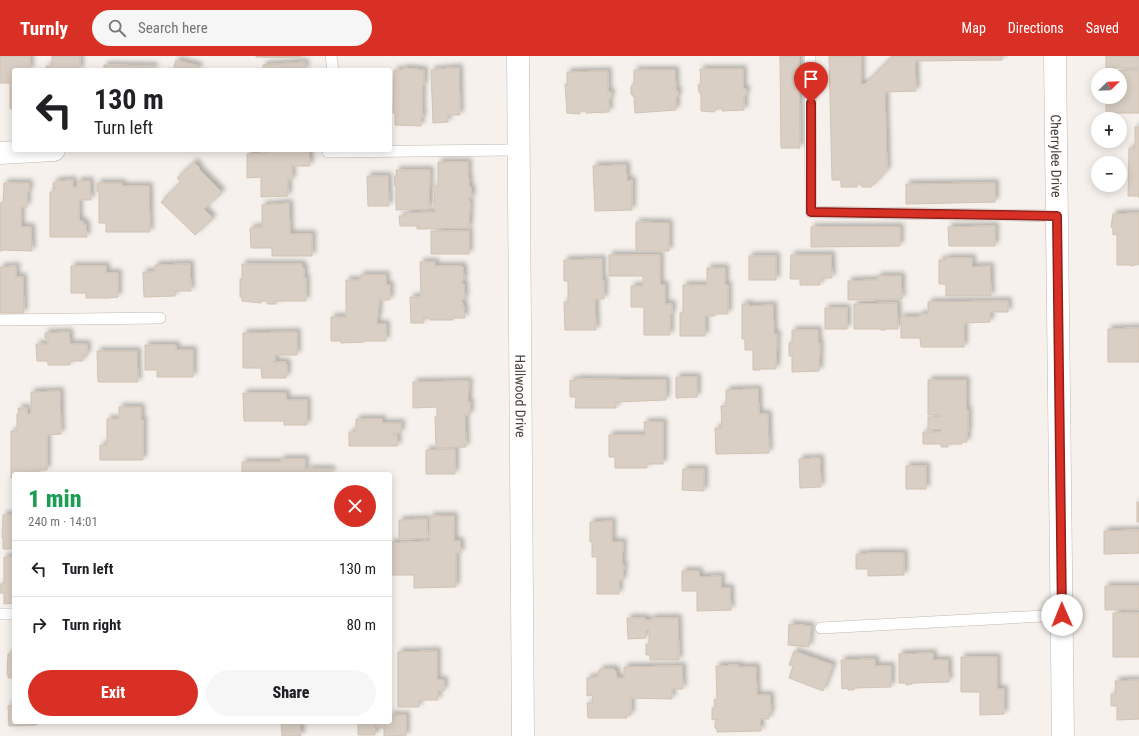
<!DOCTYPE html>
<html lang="en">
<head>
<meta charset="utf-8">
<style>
	:root { --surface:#fff; --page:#f6f6f6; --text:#202124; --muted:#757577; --line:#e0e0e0; --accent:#d93025 }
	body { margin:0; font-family:"Roboto Condensed",sans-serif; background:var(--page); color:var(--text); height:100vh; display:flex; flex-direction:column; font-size:15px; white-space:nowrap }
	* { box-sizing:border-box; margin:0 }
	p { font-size:13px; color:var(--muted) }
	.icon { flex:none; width:22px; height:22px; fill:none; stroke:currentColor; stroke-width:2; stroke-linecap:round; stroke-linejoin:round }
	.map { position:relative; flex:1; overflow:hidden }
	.drawer { position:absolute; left:12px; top:416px; width:380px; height:252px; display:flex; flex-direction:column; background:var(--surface); border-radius:4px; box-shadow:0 2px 10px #0003 }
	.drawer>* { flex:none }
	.banner { position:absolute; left:12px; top:12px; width:380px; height:84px; border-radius:4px; box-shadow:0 2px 10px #0003; background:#fff; color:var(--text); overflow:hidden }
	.needle { width:26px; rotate:67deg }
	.controls { position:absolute; left:1091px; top:12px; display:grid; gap:8px }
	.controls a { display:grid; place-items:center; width:36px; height:36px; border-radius:50%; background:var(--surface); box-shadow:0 2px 10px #0003; font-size:20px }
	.pin { position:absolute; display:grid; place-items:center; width:34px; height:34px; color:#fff; margin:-41px -17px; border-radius:50% 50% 50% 0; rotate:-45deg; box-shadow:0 0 4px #0007 }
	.pin .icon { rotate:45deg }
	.me { position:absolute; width:44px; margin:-22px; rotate:359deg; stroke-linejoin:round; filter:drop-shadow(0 0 3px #0008) }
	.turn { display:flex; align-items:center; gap:14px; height:84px; padding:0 16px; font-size:18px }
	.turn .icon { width:52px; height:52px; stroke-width:2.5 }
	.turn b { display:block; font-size:28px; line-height:34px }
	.round { display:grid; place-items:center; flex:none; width:42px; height:42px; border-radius:21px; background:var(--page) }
	.summary { display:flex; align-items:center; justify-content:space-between; height:68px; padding:0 16px }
	h1 { font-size:24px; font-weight:800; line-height:30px; color:#1e9e55 }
	.action { display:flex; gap:8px; margin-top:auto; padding:8px 16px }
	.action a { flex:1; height:46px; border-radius:24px; background:var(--accent); color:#fff; font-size:16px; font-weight:800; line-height:46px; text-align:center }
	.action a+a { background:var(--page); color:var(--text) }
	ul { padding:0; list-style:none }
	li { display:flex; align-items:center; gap:12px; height:56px; padding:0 16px; border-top:1px solid var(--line) }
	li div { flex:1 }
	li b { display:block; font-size:15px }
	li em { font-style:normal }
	header { display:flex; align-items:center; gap:24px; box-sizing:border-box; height:56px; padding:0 20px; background:var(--accent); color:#fff }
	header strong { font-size:19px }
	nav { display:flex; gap:22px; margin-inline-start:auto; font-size:14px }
	.search { width:280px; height:36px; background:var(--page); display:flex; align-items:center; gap:10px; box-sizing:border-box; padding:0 14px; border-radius:22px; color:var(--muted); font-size:15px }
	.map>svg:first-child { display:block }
</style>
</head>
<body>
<header>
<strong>Turnly</strong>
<div class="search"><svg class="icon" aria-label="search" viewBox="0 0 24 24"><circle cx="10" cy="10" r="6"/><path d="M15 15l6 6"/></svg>Search here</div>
<nav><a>Map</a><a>Directions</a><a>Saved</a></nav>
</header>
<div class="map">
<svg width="1139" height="680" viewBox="0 0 1139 680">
	<defs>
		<filter id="shadow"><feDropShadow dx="3.5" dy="-3.5" stdDeviation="2" flood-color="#0004"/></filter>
	</defs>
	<rect width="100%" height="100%" fill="#f6f1ec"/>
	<!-- building -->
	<g fill="#dacfc4" stroke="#d2c3b4" filter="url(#shadow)">
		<polygon points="0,0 30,0 30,14 14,14 14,53 10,53 10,27 0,27"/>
		<polygon points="52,0 80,0 80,14 46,14 46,10 52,10"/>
		<polygon points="256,0 300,0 300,2 256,1"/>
		<polygon points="780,0 799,0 800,92 781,92"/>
		<polygon points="829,0 861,0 861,28 865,28 893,0 1002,0 1002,4 915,5 916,35 885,36 887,114 871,131 862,131 861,128 856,128 857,131 841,131 841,124 832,124"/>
		<rect x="1106" y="0" width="32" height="12"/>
		<polygon points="176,4 199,10 198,14 173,14"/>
		<polygon points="305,6 305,14 263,14 263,9"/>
		<polygon points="104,9 154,10 154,14 104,14"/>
		<polygon points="403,12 424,14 424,29 422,29 422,58 423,58 423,61 421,61 421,70 395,69 395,57 393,57 394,14 403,14"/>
		<polygon points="451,12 459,12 460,59 448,59 448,66 433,67 431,14"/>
		<polygon points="700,13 743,13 743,33 746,33 746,39 744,40 744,54 722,55 722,53 716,53 714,56 701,55 701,39 699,36 698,29 701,28"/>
		<polygon points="634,14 675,14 676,35 678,35 678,41 676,41 676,54 635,57 634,40 632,40 632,37 631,38 631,30 634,27"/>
		<polygon points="1119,14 1139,14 1139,57 1106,57 1106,41 1120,41"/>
		<polygon points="608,15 608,36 611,36 611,42 609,42 609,56 586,57 586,55 581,55 579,58 567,57 565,28 567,29 567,16"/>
		<polygon points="1135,71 1139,71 1139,142 1139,140 1128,140 1129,92 1135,92"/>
		<polygon points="269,94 309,94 310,110 292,110 292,124 288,124 288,140 261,141 261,121 247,122 247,98 269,97"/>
		<polygon points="194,106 200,112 199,113 222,136 204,153 213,162 195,179 161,146 181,126 177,122"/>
		<polygon points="438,106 468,106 468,121 469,122 469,131 471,131 472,142 468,142 470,146 469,172 417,173 417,170 400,170 399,160 405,160 405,157 435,156 434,130 438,130"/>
		<polygon points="626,109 627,125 632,124 632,154 595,155 593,110"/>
		<polygon points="396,114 430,114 429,153 396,154 396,130 395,130 394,120 397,120"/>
		<polygon points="367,120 388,120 389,150 368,150"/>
		<polygon points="73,124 73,131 77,131 78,125 90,125 91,144 79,144 79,165 83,165 83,168 86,168 87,181 50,181 50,136 53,136 53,132 56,132 53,131 53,127 56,126 56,125"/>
		<polygon points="4,127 29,127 29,136 27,136 27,151 21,151 21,171 31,171 32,195 2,194 2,195 0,195 0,147 3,147"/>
		<polygon points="97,127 122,127 122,130 149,130 150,176 106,176 106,167 99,167 99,136 97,136"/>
		<polygon points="995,127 995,146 906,148 906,128"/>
		<polygon points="289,147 290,178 312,178 312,200 272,200 272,192 251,192 250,172 262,171 262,149"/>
		<polygon points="1139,157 1139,208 1131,210 1131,209 1117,209 1117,178 1113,179 1113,173 1111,171 1113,158"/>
		<polygon points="636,166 669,167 669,195 636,195"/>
		<polygon points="995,170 995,190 949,190 948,171"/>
		<polygon points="811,171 900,171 900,190 811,191"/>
		<rect x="431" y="175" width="38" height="23"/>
		<polygon points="609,199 660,199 660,229 665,229 665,248 672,248 672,258 670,259 670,279 644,279 644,251 631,251 631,230 643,230 643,220 609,220"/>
		<polygon points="791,199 831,199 832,222 823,222 823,224 820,224 820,229 800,229 800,223 790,223"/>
		<rect x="749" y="200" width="27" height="24"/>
		<polygon points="946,202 972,202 972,211 990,210 991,240 946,240 946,228 939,228 939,204 946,204"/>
		<polygon points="602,203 602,224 604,224 604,243 595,243 596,274 565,274 564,246 568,246 568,225 564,225 564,204"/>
		<polygon points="420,206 435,206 435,210 462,210 463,211 464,224 462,224 462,228 464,228 465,243 462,243 463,250 464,250 465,262 453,262 453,264 430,264 429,262 423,262 424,267 411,267 410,241 421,241"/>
		<polygon points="190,208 191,235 175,235 175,240 144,241 143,216 155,216 155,209"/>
		<polygon points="242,208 302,208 302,212 304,212 304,222 306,222 306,245 276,245 276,248 267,248 267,245 261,245 261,247 242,245 242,241 240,241 240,223 242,223"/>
		<polygon points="16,210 16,221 23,221 24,257 0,257 0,211"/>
		<polygon points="71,210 106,210 106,217 118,217 118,241 107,242 86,242 86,237 71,237"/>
		<polygon points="707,212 725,212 725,229 728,229 728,258 715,258 715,260 705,260 705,280 680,280 680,257 683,257 683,229 707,229"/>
		<polygon points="360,219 386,219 386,229 390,229 390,244 379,244 378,261 377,261 377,268 386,268 386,285 364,285 364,286 341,287 341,285 331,285 331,261 346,261 346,224 360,224"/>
		<polygon points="878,220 901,220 902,243 848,244 848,225 877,224"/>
		<polygon points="1008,245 1008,256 990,256 990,266 964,267 964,291 921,291 920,282 901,282 901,261 920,261 920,258 928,258 928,246"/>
		<polygon points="897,247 898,273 885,273 885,274 881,274 881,273 854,273 854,248"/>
		<polygon points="742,248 749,248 749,250 773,249 774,278 777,278 776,313 760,313 760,314 753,314 753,294 745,294 745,283 742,283"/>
		<rect x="825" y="252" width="22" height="21"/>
		<polygon points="1139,272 1139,306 1108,306 1108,273"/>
		<polygon points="792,274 818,274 818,287 820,287 819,315 792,316 792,300 789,300 789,287 792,286"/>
		<polygon points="69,276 70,288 87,288 87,299 83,299 83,305 70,305 70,309 48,309 48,305 37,305 36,288 48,288 48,282 45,282 45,277"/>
		<polygon points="297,276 297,299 275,299 275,305 273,305 273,306 286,306 286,308 287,308 287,319 286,319 286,322 262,322 261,312 243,312 243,277"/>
		<polygon points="145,289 176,289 176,294 193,294 193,321 157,321 157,314 145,314"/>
		<polygon points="97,295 137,295 138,326 98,326"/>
		<polygon points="676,321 697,321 697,341 676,342"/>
		<polygon points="576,323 666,324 666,344 616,346 616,352 575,352 576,341 570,341 570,324 575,325"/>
		<polygon points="928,324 966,324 966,354 968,354 968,376 967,376 967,386 962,386 962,388 947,388 948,391 941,391 941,388 923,388 923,376 941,376 940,373 928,374 928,361 941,361 941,359 928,359"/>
		<polygon points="469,325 468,346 470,346 470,359 465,359 466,391 436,392 435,361 437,361 437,351 413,352 413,326"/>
		<polygon points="758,333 759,358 768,358 769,397 716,398 715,372 722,372 721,350 726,350 726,334"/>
		<polygon points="60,335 61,378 47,379 47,414 39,414 39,418 14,418 14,422 11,422 11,375 17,375 17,358 19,358 18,352 27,352 27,358 31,358 31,336"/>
		<polygon points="243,337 286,337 286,344 307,344 307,369 284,369 284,365 244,365"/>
		<polygon points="119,351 141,351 141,364 143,364 143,404 100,404 100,389 107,389 107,363 119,363"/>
		<polygon points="356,363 382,363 382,367 401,367 401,377 393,377 393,379 397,379 398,390 349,390 349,376 356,376"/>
		<polygon points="644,366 663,366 663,408 647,408 647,412 615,412 615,401 609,401 609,379 645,379"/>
		<polygon points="455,393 455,418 426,418 426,394"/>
		<polygon points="820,402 821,431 800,432 799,403"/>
		<polygon points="281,403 305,403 305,418 242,418 242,406 281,406"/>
		<rect x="906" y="410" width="20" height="23"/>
		<rect x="308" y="413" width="23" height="5"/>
		<polygon points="683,413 704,413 704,435 682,434"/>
		<rect x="1137" y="446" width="2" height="20"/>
		<polygon points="3,459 14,459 14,493 3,493 3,482 2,482"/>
		<polygon points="430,460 454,460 454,485 460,485 461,497 456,497 456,531 414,532 414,519 390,519 390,487 430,485"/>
		<polygon points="427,463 427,482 399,483 399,464"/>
		<polygon points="612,465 612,486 623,486 622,509 624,509 624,514 623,514 623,525 619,524 619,538 597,538 597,501 592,501 592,485 590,486 590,466"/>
		<polygon points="1139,474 1139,497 1104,498 1104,475"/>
		<polygon points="867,497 904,497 904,519 868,520 868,513 856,513 856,498 867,498"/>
		<polygon points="4,501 14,501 14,547 4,548 4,537 0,537 0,528 4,528"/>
		<polygon points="682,515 699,515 699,521 721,520 721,532 730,532 731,554 697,555 697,535 682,535"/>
		<polygon points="1105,530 1139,530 1139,553 1105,554"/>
		<rect x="1113" y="557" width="26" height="44"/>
		<polygon points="627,562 645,562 645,564 652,564 652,562 678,562 679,604 650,604 650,599 646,599 646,588 649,589 649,574 646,574 646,582 628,583"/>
		<polygon points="789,568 811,570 809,591 788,589"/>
		<polygon points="437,595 437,624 444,624 444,635 438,635 438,644 419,644 419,651 398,651 398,596"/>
		<polygon points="794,595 833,609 823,635 789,622 793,610 789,609"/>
		<polygon points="933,597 933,604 948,604 949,626 911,627 912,628 906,629 906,627 899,627 899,598"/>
		<polygon points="8,598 14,598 14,622 8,622 8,618 7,618"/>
		<polygon points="961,601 997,601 997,633 1004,633 1004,658 980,659 980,636 961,636"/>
		<polygon points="875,603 875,610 891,610 891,631 854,632 854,634 848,634 848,632 842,633 841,604"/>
		<polygon points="739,609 739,611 756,611 757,639 770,639 771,657 769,657 769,663 760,663 761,675 717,676 717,673 715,672 715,665 717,663 712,664 712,652 715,652 714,644 717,643 716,610"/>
		<polygon points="682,610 683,633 672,633 672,643 631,642 631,659 627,659 627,662 588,662 587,647 592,647 593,639 587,640 587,622 598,621 598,616 601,613 614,613 616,615 617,622 624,622 624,611"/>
		<polygon points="1139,624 1139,663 1117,664 1117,650 1111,650 1111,638 1116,638 1115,625"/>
		<polygon points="14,649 14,666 37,666 37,669 9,670 8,650"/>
		<polygon points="390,659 406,659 406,680 384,680 384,672 378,672 378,666 390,666"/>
		<polygon points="281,666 324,666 324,667 300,668 301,680 282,680"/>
		<polygon points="330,666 376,666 375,679 358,679 358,667 330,667"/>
	</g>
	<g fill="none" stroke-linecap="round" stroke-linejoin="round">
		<defs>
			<g id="service">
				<polyline points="331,0 333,14"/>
				<polyline points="810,0 811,156 1057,160"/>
				<polyline points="328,96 519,94"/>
				<polyline points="0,264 160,262"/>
				<polyline points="0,558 14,558"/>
				<polyline points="821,572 1062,559"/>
			</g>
			<g id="minor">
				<path id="s1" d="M518,0L523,680"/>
				<path id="s2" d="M1055,0L1063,680"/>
				<polyline points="0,97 54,94"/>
			</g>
		</defs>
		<!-- service casing -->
		<use href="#service" stroke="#c1b8ae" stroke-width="12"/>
		<!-- minor casing -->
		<use href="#minor" stroke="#c1b8ae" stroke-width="23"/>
		<!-- service -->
		<use href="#service" stroke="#fff" stroke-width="11"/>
		<!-- minor -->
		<use href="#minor" stroke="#fff" stroke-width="22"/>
	</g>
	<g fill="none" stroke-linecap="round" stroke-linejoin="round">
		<defs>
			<polyline id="route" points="811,47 811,156 1057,160 1062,559"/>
		</defs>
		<!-- route casing -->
		<use href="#route" stroke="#8d1f18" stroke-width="10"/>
		<!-- route -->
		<use href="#route" stroke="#d93025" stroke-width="7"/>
	</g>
	<g text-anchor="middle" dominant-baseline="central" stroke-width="3" stroke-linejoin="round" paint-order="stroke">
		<!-- street labels -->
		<g font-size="14" fill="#4a4139" stroke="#fff">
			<text stroke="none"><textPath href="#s2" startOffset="100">Cherrylee Drive</textPath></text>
			<text stroke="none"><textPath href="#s1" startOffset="340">Hallwood Drive</textPath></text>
		</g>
	</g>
</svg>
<div class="controls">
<a><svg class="needle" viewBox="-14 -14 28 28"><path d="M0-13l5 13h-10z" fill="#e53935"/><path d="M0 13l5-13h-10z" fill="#757577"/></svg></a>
<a>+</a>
<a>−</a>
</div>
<div class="pin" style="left:811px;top:47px;background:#d93025"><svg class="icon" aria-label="arrive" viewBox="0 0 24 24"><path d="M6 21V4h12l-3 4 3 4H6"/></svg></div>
<svg class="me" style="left:1062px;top:559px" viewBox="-20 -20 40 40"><circle r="19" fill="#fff"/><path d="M0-13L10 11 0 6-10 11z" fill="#d93025"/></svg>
<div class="banner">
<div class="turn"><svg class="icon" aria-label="left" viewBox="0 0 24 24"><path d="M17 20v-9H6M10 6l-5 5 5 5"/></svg><div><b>130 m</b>Turn left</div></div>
</div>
<section class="drawer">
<div class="summary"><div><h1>1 min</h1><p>240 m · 14:01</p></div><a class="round" style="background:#d93025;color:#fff"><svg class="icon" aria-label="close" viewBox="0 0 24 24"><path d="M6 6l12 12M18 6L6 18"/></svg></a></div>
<ul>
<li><svg class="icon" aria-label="left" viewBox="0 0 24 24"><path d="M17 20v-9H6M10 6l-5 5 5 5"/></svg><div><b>Turn left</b></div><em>130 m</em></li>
<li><svg class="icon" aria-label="right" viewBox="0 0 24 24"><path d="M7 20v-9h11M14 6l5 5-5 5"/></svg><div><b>Turn right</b></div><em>80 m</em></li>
</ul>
<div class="action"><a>Exit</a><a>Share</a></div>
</section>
</div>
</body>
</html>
